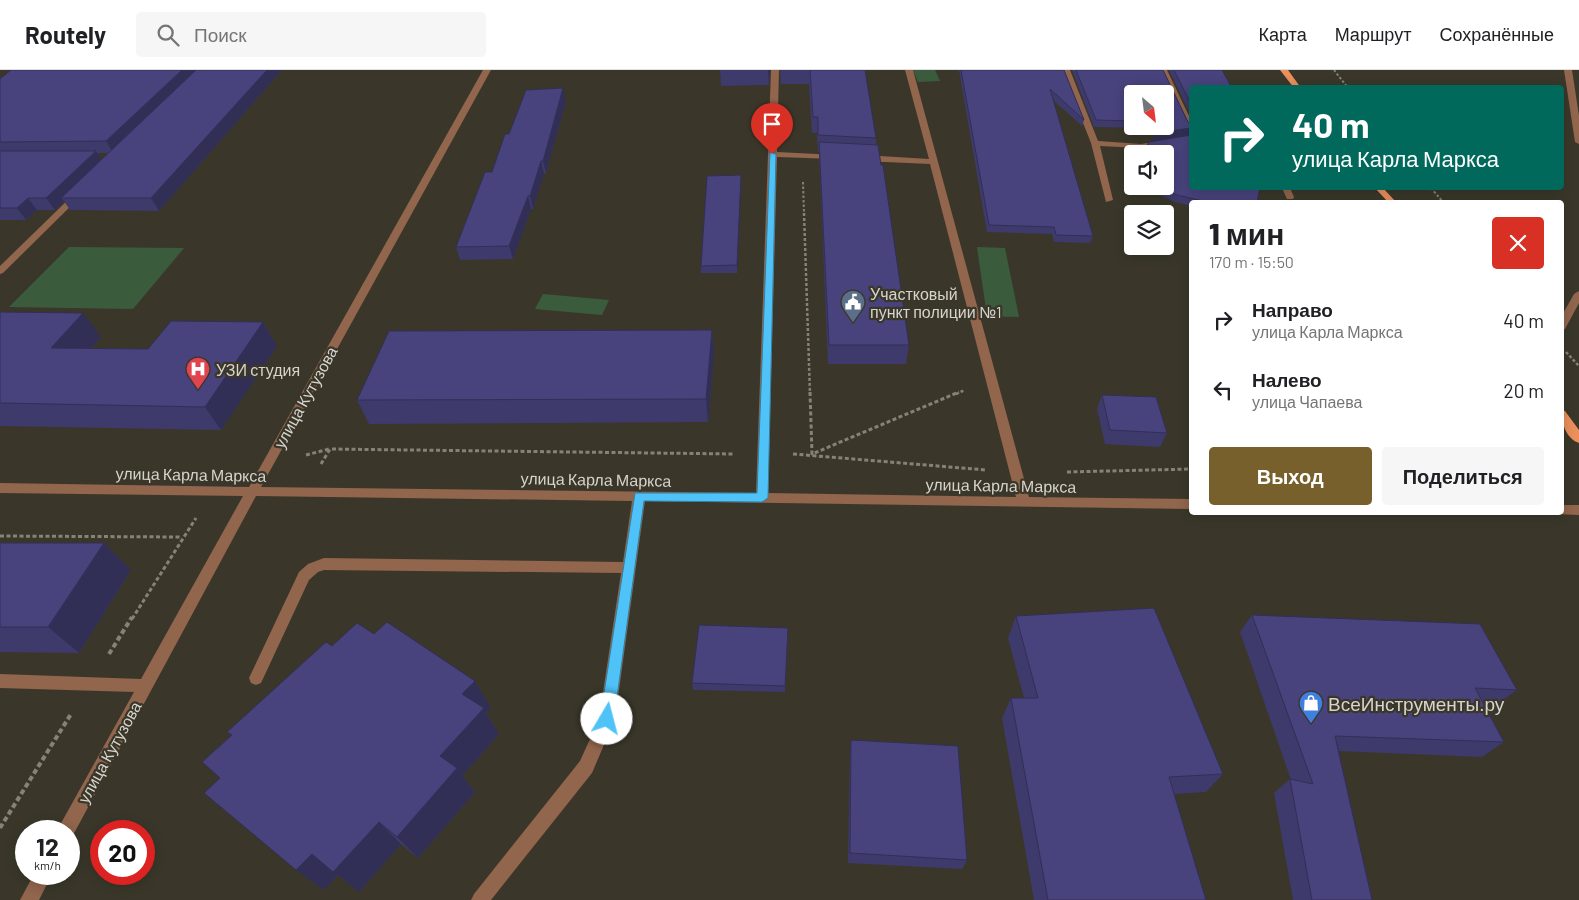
<!DOCTYPE html>
<html lang="ru">
<head>
<meta charset="utf-8">
<style>
	:root { --surface:#fff; --page:#f6f6f6; --text:#202124; --muted:#757577; --line:#e0e0e0; --accent:#78602c }
	body { margin:0; font-family:Barlow,sans-serif; background:var(--page); color:var(--text); height:100vh; display:flex; flex-direction:column; font-size:19px; white-space:nowrap }
	* { box-sizing:border-box; margin:0 }
	p { font-size:16px; color:var(--muted) }
	.icon { flex:none; width:28px; height:28px; fill:none; stroke:currentColor; stroke-width:2; stroke-linecap:round; stroke-linejoin:round }
	.map { position:relative; flex:1; overflow:hidden }
	.drawer { position:absolute; left:1189px; top:130px; width:375px; height:315px; display:flex; flex-direction:column; background:var(--surface); border-radius:5px; box-shadow:0 2px 12px #0003 }
	.drawer>* { flex:none }
	.top-card { position:absolute; left:1189px; top:15px; width:375px; height:105px; border-radius:5px; box-shadow:0 2px 12px #0003; background:#00695c; color:#fff; overflow:hidden }
	.needle { width:32px; rotate:152deg }
	.fabs { position:absolute; left:1124px; top:15px; display:grid; gap:10px }
	.fabs a { display:grid; place-items:center; width:50px; height:50px; border-radius:5px; background:var(--surface); box-shadow:0 2px 12px #0003; font-size:25px }
	.speed { position:absolute; left:15px; top:750px; display:flex; gap:10px; font-size:25px; font-weight:700; text-align:center }
	.speed>* { display:grid; place-content:center; width:65px; height:65px; border-radius:50%; background:var(--surface); box-shadow:0 2px 12px #0003; line-height:1 }
	.speed small { font-size:12px; font-weight:400 }
	.speed .limit { border:8px solid #d22; background:#fff; color:#111 }
	.pin { position:absolute; display:grid; place-items:center; width:42px; height:42px; color:#fff; margin:-51px -21px; border-radius:50% 50% 50% 0; rotate:-45deg; box-shadow:0 0 5px #0007 }
	.pin .icon { rotate:45deg }
	.me { position:absolute; width:55px; margin:-28px; rotate:8deg; stroke-linejoin:round; filter:drop-shadow(0 0 4px #0008) }
	.turn { display:flex; align-items:center; gap:18px; height:105px; padding:0 20px; font-size:22px }
	.turn .icon { width:65px; height:65px; stroke-width:2.5 }
	.turn b { display:block; font-size:35px; line-height:42px }
	.round { display:grid; place-items:center; flex:none; width:52px; height:52px; border-radius:5px; background:var(--page) }
	.overview { display:flex; align-items:center; justify-content:space-between; height:85px; padding:0 20px }
	h1 { font-size:30px; font-weight:800; line-height:38px }
	.primary-button { display:flex; gap:10px; margin-top:auto; padding:10px 20px }
	.primary-button a { flex:1; height:58px; border-radius:5px; background:var(--accent); color:#fff; font-size:20px; font-weight:800; line-height:58px; text-align:center }
	.primary-button a+a { background:var(--page); color:var(--text) }
	ul { padding:0; list-style:none }
	li { display:flex; align-items:center; gap:15px; height:70px; padding:0 20px }
	li div { flex:1 }
	li b { display:block; font-size:19px }
	li em { font-style:normal }
	header { display:flex; align-items:center; gap:30px; box-sizing:border-box; height:70px; padding:0 25px; background:var(--surface); border-bottom:1px solid var(--line) }
	header strong { font-size:24px }
	nav { display:flex; gap:28px; margin-inline-start:auto; font-size:18px }
	.search { width:350px; height:45px; background:var(--page); display:flex; align-items:center; gap:12px; box-sizing:border-box; padding:0 18px; border-radius:5px; color:var(--muted); font-size:19px }
	.map>svg:first-child { display:block }
</style>
</head>
<body>
<header>
<strong>Routely</strong>
<div class="search"><svg class="icon" aria-label="search" viewBox="0 0 24 24"><circle cx="10" cy="10" r="6"/><path d="M15 15l6 6"/></svg>Поиск</div>
<nav><a>Карта</a><a>Маршрут</a><a>Сохранённые</a></nav>
</header>
<div class="map">
<svg width="1579" height="830" viewBox="0 0 1579 830">
	<rect width="100%" height="100%" fill="#3a372a"/>
	<!-- green -->
	<g fill="#3b5c3c">
		<polygon points="913,0 935,0 940,11 918,12"/>
		<polygon points="69,177 184,178 133,239 9,237"/>
		<polygon points="977,177 1005,178 1019,247 987,246"/>
		<polygon points="543,224 609,230 602,245 535,239"/>
	</g>
	<g fill="none" stroke-linecap="round" stroke-linejoin="round">
		<!-- path-far3 -->
		<g stroke="#858277" stroke-width="2" stroke-dasharray="2.5 2" stroke-linecap="butt">
			<polyline points="1334,0 1348,18"/>
			<polyline points="803,112 804,144"/>
			<polyline points="1431,118 1443,132"/>
		</g>
		<!-- path-far2 -->
		<g stroke="#858277" stroke-width="2.5" stroke-dasharray="3 2" stroke-linecap="butt">
			<polyline points="804,143 810,324"/>
			<polyline points="1566,282 1579,296"/>
			<polyline points="956,324 965,320"/>
		</g>
		<!-- path-far1 -->
		<g stroke="#858277" stroke-width="3" stroke-dasharray="4 2.5" stroke-linecap="butt">
			<polyline points="810,322 812,384 959,322"/>
			<polyline points="793,384 986,400"/>
			<polyline points="306,385 329,379"/>
			<polyline points="321,394 330,379 734,384"/>
			<polyline points="1067,402 1191,399"/>
			<polyline points="0,466 182,467"/>
			<polyline points="132,549 196,448"/>
		</g>
		<!-- path -->
		<g stroke="#858277" stroke-width="4" stroke-dasharray="5 3" stroke-linecap="butt">
			<polyline points="109,584 132,547"/>
			<polyline points="0,758 71,644"/>
		</g>
		<!-- minor -->
		<g fill="#92654d" fill-rule="evenodd">
			<polygon points="483,0 491,0 261,417 756,423 771,0 779,0 777,82 836,85 840,87 836,89 777,87 768,423 1016,427 930,94 863,91 859,88 863,85 929,89 905,0 913,0 1029,427 1191,429 1191,439 645,431 615,649 592,703 491,830 471,830 474,824 580,691 599,649 621,503 324,500 318,502 309,510 261,613 256,615 251,613 249,608 299,502 308,494 324,488 623,492 632,431 256,426 72,767 69,768 69,761 58,761 60,755 134,622 0,618 0,604 141,609 243,426 0,423 0,413 249,417"/>
			<polygon points="1062,0 1070,0 1098,71 1141,74 1191,66 1191,70 1141,78 1100,76 1113,130 1106,132 1091,73"/>
			<polygon points="1159,0 1167,0 1191,50 1191,60 1187,58"/>
			<polygon points="1564,0 1572,0 1579,46 1579,74 1575,72"/>
			<polygon points="1282,118 1290,118 1294,127 1293,129 1287,129"/>
			<polygon points="76,122 83,124 3,203 0,204 0,196"/>
			<polygon points="1579,221 1579,233 1565,259 1561,260 1561,247 1574,224"/>
			<polygon points="1561,435 1579,435 1579,445 1556,444 1561,442"/>
			<polygon points="34,804 52,804 39,830 20,830"/>
		</g>
		<!-- major -->
		<g fill="#eb8f5c" fill-rule="evenodd">
			<polygon points="1280,0 1288,0 1301,18 1294,18"/>
			<polygon points="1375,118 1383,118 1396,132 1388,132"/>
			<path d="M1561,340L1565,341L1579,360V373C1566,369 1561,352 1561,340Z"/>
		</g>
	</g>
	<!-- wall -->
	<g fill="#3e3a6b" fill-rule="evenodd">
		<path d="M11,0H282L159,141L70,140L64,131L55,140H37L26,150H0V9ZM97,83H108L101,90Z"/>
		<polygon points="720,0 770,0 769,15 721,16"/>
		<polygon points="780,0 865,0 876,68 876,75 909,275 906,294 828,294 819,82 818,82 817,63 812,63 809,14 781,14"/>
		<polygon points="959,0 1064,0 1084,50 1082,56 1053,30 1093,166 1090,173 1054,172 1052,164 987,162"/>
		<path d="M1072,0H1163L1188,52L1152,70L1158,58L1094,57ZM1132,24H1165V56H1132Z"/>
		<polygon points="1169,0 1222,0 1191,18 1191,46"/>
		<polygon points="566,31 546,103 544,104 533,139 531,139 513,189 460,190 456,177 492,102"/>
		<polygon points="741,105 737,203 701,203 701,196"/>
		<polygon points="1146,116 1165,116 1260,118 1257,132 1191,132 1191,136 1175,132 1153,122"/>
		<polygon points="0,242 101,267 91,278 148,279 263,252 277,276 221,360 0,356"/>
		<polygon points="712,260 714,284 708,352 369,354 357,330"/>
		<polygon points="1102,325 1167,363 1160,377 1105,374 1097,339"/>
		<polygon points="0,473 131,500 79,583 0,582"/>
		<polygon points="1252,545 1517,620 1496,635 1483,635 1504,672 1482,687 1338,681 1372,830 1293,830 1274,723 1290,709 1291,710 1240,562"/>
		<polygon points="1016,546 1223,704 1206,722 1174,724 1206,830 1034,830 1002,648 1011,628 1024,628 1008,568"/>
		<polygon points="788,565 785,622 693,620 692,613"/>
		<polygon points="332,576 491,638 486,643 499,664 462,706 475,722 418,788 401,774 359,822 338,805 324,820 220,708 232,666 227,662"/>
		<polygon points="851,670 967,790 962,799 848,793 850,682"/>
	</g>
	<!-- shaded-wall -->
	<g fill="#322f57">
		<polygon points="182,0 199,0 113,83 106,71"/>
		<polygon points="267,0 282,0 159,141 151,128"/>
		<polygon points="768,0 770,0 769,15"/>
		<polygon points="563,18 566,31 546,103 543,91"/>
		<polygon points="1191,58 1191,65 1152,70 1155,63"/>
		<polygon points="96,81 103,93 61,128 64,131 55,140 46,128"/>
		<polygon points="541,91 544,104 533,139 530,126"/>
		<polygon points="741,105 741,113 737,203 737,195"/>
		<polygon points="528,126 531,139 513,189 509,176"/>
		<polygon points="28,128 37,140 26,150 17,138"/>
		<polygon points="83,243 101,267 71,301 51,278"/>
		<polygon points="263,252 277,276 221,360 205,337"/>
		<polygon points="712,260 714,284 708,352 706,329"/>
		<polygon points="104,473 131,500 79,583 48,557"/>
		<polygon points="475,611 491,638 486,643 499,664 462,706 475,722 418,788 397,767 462,624"/>
		<polygon points="379,752 401,774 359,822 338,805 324,820 296,800 312,784"/>
	</g>
	<!-- building -->
	<g fill="#48437c" stroke="#322f57">
		<polygon points="11,0 182,0 106,71 0,72 0,9"/>
		<polygon points="196,0 267,0 151,128 61,128"/>
		<polygon points="810,0 865,0 876,68 818,65 818,47 813,47"/>
		<polygon points="961,0 1064,0 1084,50 1050,19 1093,166 1056,165 1054,157 989,155"/>
		<polygon points="1076,0 1163,0 1188,52 1191,54 1191,58 1155,63 1159,56 1165,56 1165,24 1132,24 1132,51 1096,50"/>
		<polygon points="1174,0 1222,0 1232,18 1191,18 1191,34"/>
		<polygon points="563,18 543,91 541,91 530,126 528,126 509,176 456,177 485,102 492,102 505,64 509,64 526,20"/>
		<polygon points="1191,65 1191,118 1260,118 1257,132 1203,131 1177,125 1158,116 1165,116 1165,84 1142,84 1149,72"/>
		<polygon points="819,72 878,75 881,95 883,95 909,275 829,275"/>
		<polygon points="0,81 96,81 46,128 28,128 17,138 0,138"/>
		<polygon points="741,105 737,195 701,196 707,106"/>
		<polygon points="0,242 83,243 51,278 148,279 171,251 263,252 205,337 0,333"/>
		<polygon points="712,260 706,329 357,330 389,261"/>
		<polygon points="1102,325 1156,327 1167,363 1110,360"/>
		<polygon points="0,473 104,473 48,557 0,557"/>
		<polygon points="1154,538 1223,704 1169,707 1206,830 1048,830 1011,628 1038,628 1016,546"/>
		<polygon points="1252,545 1480,554 1517,620 1475,618 1504,672 1335,666 1372,830 1312,830 1290,709 1313,714"/>
		<polygon points="387,552 475,611 462,624 484,638 440,686 457,698 397,767 379,752 333,802 312,784 296,800 204,723 220,708 202,692 232,665 227,662 326,572 332,576 357,553 374,564"/>
		<polygon points="699,555 788,558 785,616 692,613"/>
		<polygon points="851,670 958,676 967,790 850,783"/>
	</g>
	<!-- route -->
	<polygon fill="#4fc3f7" stroke="#337fa1" points="770,82 776,84 768,428 762,432 644,431 614,649 612,654 607,656 602,654 600,649 635,423 757,423"/>
	<!-- icons -->
	<defs>
		<symbol id="civic-pin" viewBox="-11 -11 22 30"><path d="M0 17L-7.5 6A9.5 9.5 0 1 1 7.5 6Z" fill="#5c6f8a" stroke="#3a372a"/><path d="M-.6-6.5H3V-4.5H.6V-3L4-1V1h2V6H-6V1h2V-1L-.6-3ZM-1.2 2.5V6h2.4V2.5Z" fill="#fff"/></symbol>
		<symbol id="hospital-pin" viewBox="-11 -11 22 30"><path d="M0 17L-7.5 6A9.5 9.5 0 1 1 7.5 6Z" fill="#e0444e" stroke="#3a372a"/><path d="M-5-5h3v3.5h4V-5h3V5h-3V1.5h-4V5h-3Z" fill="#fff"/></symbol>
		<symbol id="shop-pin" viewBox="-11 -11 22 30"><path d="M0 17L-7.5 6A9.5 9.5 0 1 1 7.5 6Z" fill="#3f7fe0" stroke="#3a372a"/><path d="M-5-2.5h2.3a2.7 3.5 0 0 1 5.4 0H5L5.5 6h-11ZM-1.5-2.5h3a1.5 2.3 0 0 0-3 0Z" fill="#fff"/></symbol>
	</defs>
	<g fill-rule="evenodd">
		<use href="#civic-pin" x="839" y="218" width="28" height="38"/>
		<use href="#hospital-pin" x="184" y="285" width="28" height="38"/>
		<use href="#shop-pin" x="1297" y="619" width="28" height="38"/>
	</g>
	<g text-anchor="middle" dominant-baseline="central" stroke-width="4.5" stroke-linejoin="round" paint-order="stroke">
		<!-- poi labels -->
		<g font-size="16" fill="#d6d4cc" stroke="#3a372a" text-anchor="start">
			<text x="870" y="223">Участковый<tspan x="870" dy="18">пункт полиции №1</tspan></text>
			<text x="216" y="299">УЗИ студия</text>
		</g>
		<!-- street labels -->
		<g font-size="16" fill="#d6d4cc" stroke="#3a372a">
			<text transform="translate(305 327) rotate(-61)">улица Кутузова</text>
			<text transform="translate(191 404) rotate(1)">улица Карла Маркса</text>
			<text transform="translate(596 409) rotate(1)">улица Карла Маркса</text>
			<text transform="translate(1001 415) rotate(1)">улица Карла Маркса</text>
			<text transform="translate(109 682) rotate(-61)">улица Кутузова</text>
		</g>
		<!-- near-poi labels -->
		<g font-size="19" fill="#d6d4cc" stroke="#3a372a" text-anchor="start">
			<text x="1328" y="633">ВсеИнструменты.ру</text>
		</g>
	</g>
</svg>
<div class="fabs">
<a><svg class="needle" viewBox="-14 -14 28 28"><path d="M0-13l5 13h-10z" fill="#e53935"/><path d="M0 13l5-13h-10z" fill="#757577"/></svg></a>
<a><svg class="icon" aria-label="sound" viewBox="0 0 24 24"><path d="M4 9h4l5-4v14l-5-4H4zM17 9q2 3 0 6"/></svg></a>
<a><svg class="icon" aria-label="layers" viewBox="0 0 24 24"><path d="M12 4l9 5-9 5-9-5zM3 14l9 5 9-5"/></svg></a>
</div>
<div class="speed"><div>12<small>km/h</small></div><div class="limit">20</div></div>
<div class="pin" style="left:772px;top:84px;background:#d93025"><svg class="icon" aria-label="arrive" viewBox="0 0 24 24"><path d="M6 21V4h12l-3 4 3 4H6"/></svg></div>
<svg class="me" style="left:607px;top:649px" viewBox="-20 -20 40 40"><circle r="19" fill="#fff"/><path d="M0-13L10 11 0 6-10 11z" fill="#4fc3f7"/></svg>
<div class="top-card">
<div class="turn"><svg class="icon" aria-label="right" viewBox="0 0 24 24"><path d="M7 20v-9h11M14 6l5 5-5 5"/></svg><div><b>40 m</b>улица Карла Маркса</div></div>
</div>
<section class="drawer">
<div class="overview"><div><h1>1 мин</h1><p>170 m · 15:50</p></div><a class="round" style="background:#d93025;color:#fff"><svg class="icon" aria-label="close" viewBox="0 0 24 24"><path d="M6 6l12 12M18 6L6 18"/></svg></a></div>
<ul>
<li><svg class="icon" aria-label="right" viewBox="0 0 24 24"><path d="M7 20v-9h11M14 6l5 5-5 5"/></svg><div><b>Направо</b><p>улица Карла Маркса</p></div><em>40 m</em></li>
<li><svg class="icon" aria-label="left" viewBox="0 0 24 24"><path d="M17 20v-9H6M10 6l-5 5 5 5"/></svg><div><b>Налево</b><p>улица Чапаева</p></div><em>20 m</em></li>
</ul>
<div class="primary-button"><a>Выход</a><a>Поделиться</a></div>
</section>
</div>
</body>
</html>
